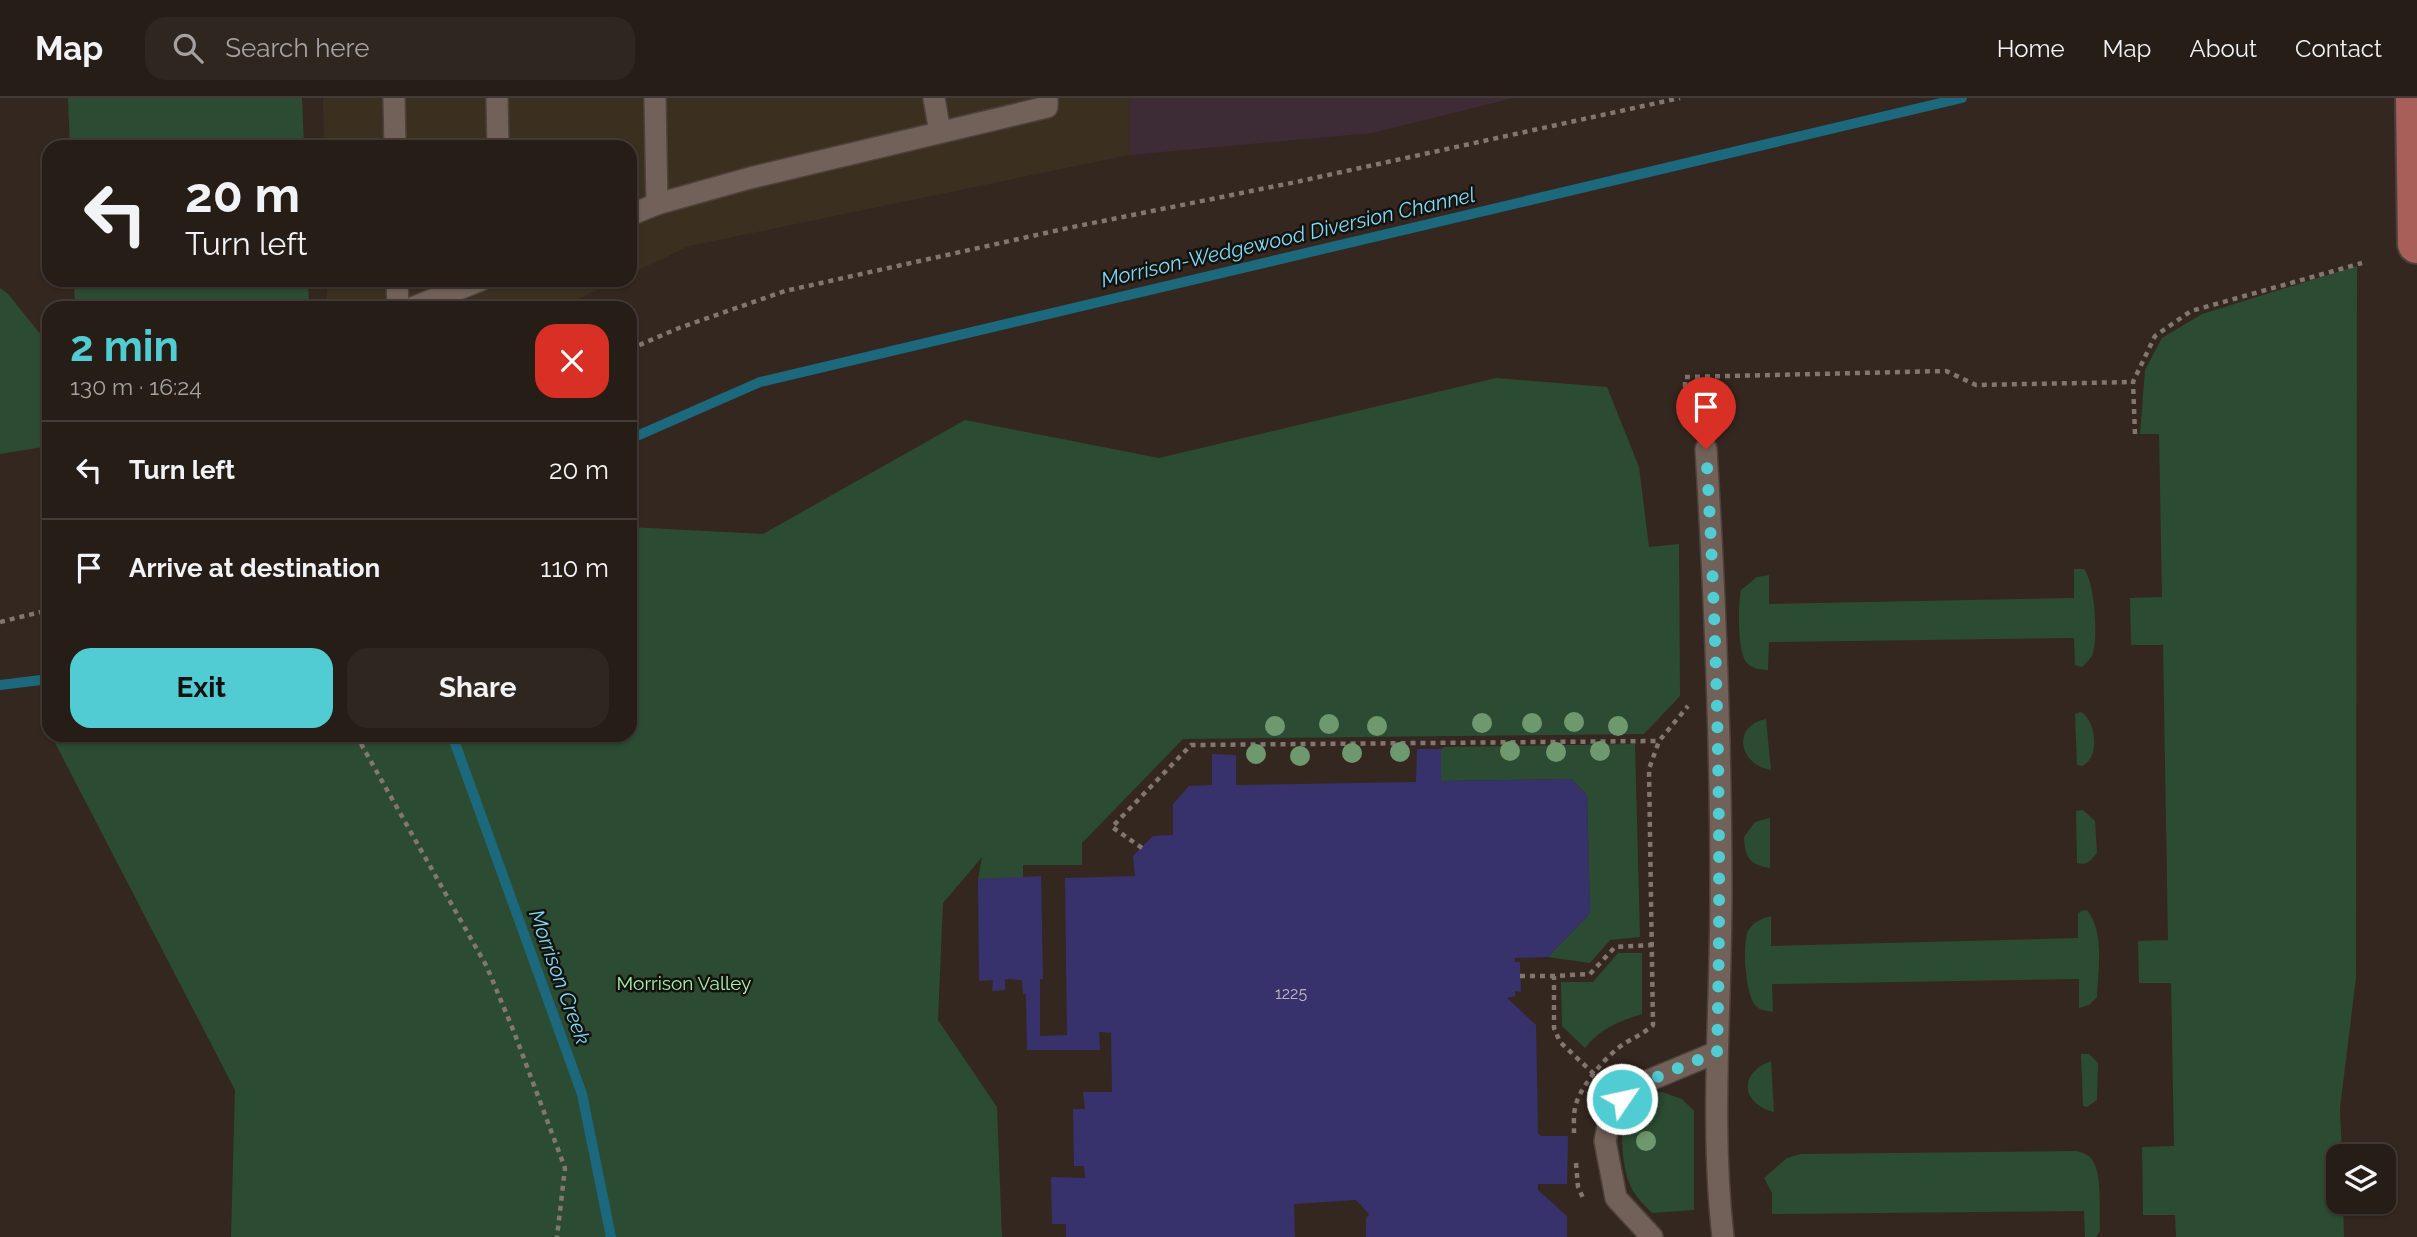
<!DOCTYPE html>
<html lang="en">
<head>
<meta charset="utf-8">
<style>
	:root { --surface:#271d17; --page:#2f2620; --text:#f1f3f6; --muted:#a4a2a1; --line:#433b36; --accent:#51ccd2 }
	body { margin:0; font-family:Raleway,sans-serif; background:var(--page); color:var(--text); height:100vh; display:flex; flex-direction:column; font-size:26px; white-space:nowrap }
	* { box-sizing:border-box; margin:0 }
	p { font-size:23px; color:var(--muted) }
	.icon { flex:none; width:38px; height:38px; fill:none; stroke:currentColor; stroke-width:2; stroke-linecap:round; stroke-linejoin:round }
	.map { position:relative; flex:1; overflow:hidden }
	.drawer { position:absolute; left:42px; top:203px; width:595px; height:441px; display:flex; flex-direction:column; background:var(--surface); border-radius:21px; box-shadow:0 2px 5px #0004,0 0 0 2px var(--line) }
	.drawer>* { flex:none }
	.banner { position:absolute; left:42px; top:42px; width:595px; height:147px; border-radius:21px; box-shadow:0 2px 5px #0004,0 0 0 2px var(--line); background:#271d17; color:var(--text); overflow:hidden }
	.tools { position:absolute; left:2326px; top:1046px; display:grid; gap:14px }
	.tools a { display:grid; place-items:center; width:70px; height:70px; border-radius:14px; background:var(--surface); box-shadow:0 2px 5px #0004,0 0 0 2px var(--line); font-size:35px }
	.pin { position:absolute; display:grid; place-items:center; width:60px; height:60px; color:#fff; margin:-72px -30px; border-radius:50% 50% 50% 0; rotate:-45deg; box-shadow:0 0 7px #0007 }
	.pin .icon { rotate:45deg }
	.me { position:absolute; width:77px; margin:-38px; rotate:56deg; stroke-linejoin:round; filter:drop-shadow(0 0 5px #0008) }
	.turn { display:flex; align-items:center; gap:24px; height:147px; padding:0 28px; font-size:32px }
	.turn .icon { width:91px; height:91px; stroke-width:2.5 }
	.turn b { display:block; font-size:49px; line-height:60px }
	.round { display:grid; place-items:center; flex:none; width:74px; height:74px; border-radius:21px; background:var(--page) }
	.headline { display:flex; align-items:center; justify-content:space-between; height:119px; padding:0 28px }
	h1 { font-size:42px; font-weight:700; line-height:52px; color:var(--accent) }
	.primary-button { display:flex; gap:14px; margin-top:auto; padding:14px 28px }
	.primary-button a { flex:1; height:80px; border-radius:21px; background:var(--accent); color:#111; font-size:28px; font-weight:700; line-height:80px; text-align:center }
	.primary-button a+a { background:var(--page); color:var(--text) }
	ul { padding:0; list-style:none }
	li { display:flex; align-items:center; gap:21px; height:98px; padding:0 28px; border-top:2px solid var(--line) }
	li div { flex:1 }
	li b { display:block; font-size:26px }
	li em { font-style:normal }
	header { display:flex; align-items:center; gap:42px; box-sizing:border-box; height:98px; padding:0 35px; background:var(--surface); border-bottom:2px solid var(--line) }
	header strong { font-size:33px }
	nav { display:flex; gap:38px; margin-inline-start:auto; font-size:24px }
	.search { width:490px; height:63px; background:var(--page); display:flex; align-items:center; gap:18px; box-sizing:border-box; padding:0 24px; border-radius:21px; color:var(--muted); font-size:26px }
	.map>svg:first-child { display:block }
</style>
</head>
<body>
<header>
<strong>Map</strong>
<div class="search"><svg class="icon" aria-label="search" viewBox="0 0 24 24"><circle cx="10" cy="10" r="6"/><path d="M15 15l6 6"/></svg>Search here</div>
<nav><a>Home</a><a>Map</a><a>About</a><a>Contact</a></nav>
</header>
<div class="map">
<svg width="2417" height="1139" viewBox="0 0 2417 1139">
	<rect width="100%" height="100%" fill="#34271f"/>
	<!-- commercial -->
	<polygon fill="#3d2c36" points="1130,0 1514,0 1372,35 1129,57"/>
	<!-- industrial -->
	<g fill="#3b3020">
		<polygon points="323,0 1130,0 1129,57 689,148 630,176 630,49 324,49"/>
		<polygon points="327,182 618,182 559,210 327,210"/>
	</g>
	<!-- green -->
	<g fill="#2b4c32">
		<polygon points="68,0 302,0 304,49 70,49"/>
		<polygon points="2357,168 2356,880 2340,1010 2342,1059 2338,1059 2338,1104 2343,1104 2344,1139 2176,1139 2175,1117 2143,1117 2142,1049 2174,1048 2171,885 2139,885 2138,843 2168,842 2163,547 2131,547 2130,500 2162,499 2159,336 2140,336 2145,272 2162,240 2202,216"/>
		<polygon points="74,182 308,182 309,210 75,210"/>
		<polygon points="0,190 8,196 49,247 49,348 0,356"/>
		<polygon points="1496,280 1607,289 1639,369 1649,449 1679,446 1680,598 1644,636 1183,641 1082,745 1082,767 1023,767 1023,780 978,781 982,759 943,805 938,922 997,1009 1002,1139 231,1139 235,992 51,637 630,637 630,429 763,436 965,322 1159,360"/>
		<path d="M2074,471H2084C2095,485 2098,538 2093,555C2091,561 2086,565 2082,569L2075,567L2074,540L1769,544L1768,572C1760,571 1752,571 1747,565C1737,554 1738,506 1741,492L1757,479L1769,477V506L2074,500Z"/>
		<path d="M2081,614C2097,624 2100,660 2082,668L2077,667L2075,616Z"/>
		<path d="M1766,621L1771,672C1739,667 1731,628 1766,621Z"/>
		<polygon points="1635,646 1640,839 1610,842 1590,865 1548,859 1590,815 1587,697 1571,681 1441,683 1441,651 1444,649"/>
		<path d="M2083,712L2095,723L2097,754C2092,762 2087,768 2077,765L2076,713Z"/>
		<path d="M1770,720V770C1750,767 1745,760 1744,739L1755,724Z"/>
		<path d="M2087,812C2105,834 2098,872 2097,899L2089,907L2079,910V881L1772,886L1773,914C1768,913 1760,912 1757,909C1745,900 1742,846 1748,833C1753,824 1761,821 1771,818V848L2078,840V816L2081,813Z"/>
		<path d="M1618,855H1642V916C1620,923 1599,931 1585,950L1562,928L1561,884H1593Z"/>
		<polygon points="2081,956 2089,956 2098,965 2097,1002 2087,1009 2083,1008"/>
		<path d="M1771,963L1774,1014C1741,1006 1738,975 1771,963Z"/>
		<path d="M1662,994L1682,1001L1694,1013V1112L1652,1115C1643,1106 1633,1096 1629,1084C1623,1069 1619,1032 1626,1018C1632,1004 1649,997 1662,994Z"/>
		<path d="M2076,1053C2084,1055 2090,1057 2094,1065C2102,1079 2099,1116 2100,1133L2096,1139H2085L2084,1113L1772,1116V1095L1764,1080L1787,1060L1801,1056Z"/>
	</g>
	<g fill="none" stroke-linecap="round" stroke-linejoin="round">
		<!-- stream -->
		<g stroke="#1c697d" stroke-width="10">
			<polyline points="630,341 760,284 1962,0"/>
			<polyline points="0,587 49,581"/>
			<polyline points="452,637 582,996 611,1139"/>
		</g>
	</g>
	<!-- building -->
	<polygon fill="#38326c" points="1417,651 1441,651 1441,683 1571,681 1587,697 1590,815 1548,859 1515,860 1515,864 1520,864 1521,894 1515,893 1515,898 1507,900 1536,927 1538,1035 1541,1038 1568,1038 1567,1086 1538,1086 1538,1092 1567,1118 1567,1139 1366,1139 1366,1121 1369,1116 1356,1102 1294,1106 1295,1139 1066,1139 1066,1126 1052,1126 1051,1079 1085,1080 1084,1068 1074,1068 1073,1011 1085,1011 1083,994 1112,994 1111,935 1099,934 1100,952 1027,952 1026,896 1023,896 1022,882 1005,881 1005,892 992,893 993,882 979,883 978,781 1041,778 1043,881 1040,881 1040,938 1067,937 1065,780 1135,778 1133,758 1153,738 1173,737 1173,706 1189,688 1212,687 1212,656 1236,657 1236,687 1416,684"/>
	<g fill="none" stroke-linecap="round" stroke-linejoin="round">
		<defs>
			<g id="lane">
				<polyline points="394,0 395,49"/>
				<polyline points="497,0 498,49"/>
				<polyline points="655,0 657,106"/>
				<polyline points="934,0 940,34"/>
				<polyline points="630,117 657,106 750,80 1047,9 1047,0"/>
				<polyline points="397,182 398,210"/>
				<polyline points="412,210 481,182"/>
				<path d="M1706,351C1715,499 1721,647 1721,795C1721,909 1710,1025 1723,1139"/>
				<polyline points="1652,1139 1616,1100 1605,1043 1611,1013 1633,989 1717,954"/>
			</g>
			<polyline id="primary" points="2415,0 2417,146"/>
		</defs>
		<!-- lane casing -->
		<use href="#lane" stroke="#4d423b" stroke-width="24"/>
		<!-- primary casing -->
		<use href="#primary" stroke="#4d423b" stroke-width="42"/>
		<!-- path -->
		<g stroke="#827770" stroke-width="4.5" stroke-dasharray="5 5" stroke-linecap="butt">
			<polyline points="630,251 679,230 785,193 1068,130 1296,84 1680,0"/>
			<polyline points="1685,329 1685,279 1946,273 1976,287 2133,284"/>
			<polyline points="2135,336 2133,284 2155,238 2191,213 2362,165"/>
			<polyline points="0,524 49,512"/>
			<polyline points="356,637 487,869 514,934 565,1070 557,1139"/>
			<polyline points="1142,750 1112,729 1191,647 1659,643"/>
			<polyline points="1520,878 1554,878"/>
			<polyline points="1594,976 1560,944 1554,930 1554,878 1590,876 1615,849 1653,847"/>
			<path d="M1574,1035C1574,1025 1573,1013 1577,1003C1584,984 1609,955 1625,945C1636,939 1644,935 1653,927L1649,671L1659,643L1688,608"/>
			<polyline points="1576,1065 1578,1089 1583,1100"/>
		</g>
		<!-- lane -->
		<use href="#lane" stroke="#716158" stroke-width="21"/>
		<!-- primary -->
		<use href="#primary" stroke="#a85f5a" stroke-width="38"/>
	</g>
	<!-- trees -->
	<g fill="#6e986e">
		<circle cx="1574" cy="624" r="10"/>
		<circle cx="1482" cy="625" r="10"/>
		<circle cx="1532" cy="625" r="10"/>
		<circle cx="1329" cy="626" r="10"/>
		<circle cx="1275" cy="628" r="10"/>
		<circle cx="1377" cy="628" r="10"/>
		<circle cx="1618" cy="628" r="10"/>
		<circle cx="1510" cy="653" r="10"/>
		<circle cx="1600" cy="653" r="10"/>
		<circle cx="1400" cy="654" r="10"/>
		<circle cx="1556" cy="654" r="10"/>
		<circle cx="1352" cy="655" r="10"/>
		<circle cx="1256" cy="656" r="10"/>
		<circle cx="1300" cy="658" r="10"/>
		<circle cx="1646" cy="1043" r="10"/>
	</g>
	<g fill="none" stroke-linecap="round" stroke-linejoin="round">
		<!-- route -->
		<path stroke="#51ccd2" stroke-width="12" stroke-dasharray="0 21.6" d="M1622,1001L1633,989L1717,954C1722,752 1718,552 1706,351"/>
	</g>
	<g text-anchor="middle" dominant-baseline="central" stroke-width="5" stroke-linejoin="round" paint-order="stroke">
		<!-- number labels -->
		<g font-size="16" fill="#bdb4bf">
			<text x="1291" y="895">1225</text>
		</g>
		<!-- park labels -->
		<g font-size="19" fill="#9ef5af" stroke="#17110e">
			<text x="684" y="885">Morrison Valley</text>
		</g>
		<!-- water labels -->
		<g font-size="21" font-style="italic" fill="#78ddf9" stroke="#17110e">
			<text transform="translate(1288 139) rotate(-13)">Morrison-Wedgewood Diversion Channel</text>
			<text transform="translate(560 879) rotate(70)">Morrison Creek</text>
		</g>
	</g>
</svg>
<div class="tools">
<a><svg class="icon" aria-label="layers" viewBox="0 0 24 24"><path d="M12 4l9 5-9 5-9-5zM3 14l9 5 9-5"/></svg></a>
</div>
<div class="pin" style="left:1706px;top:351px;background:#d93025"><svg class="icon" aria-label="arrive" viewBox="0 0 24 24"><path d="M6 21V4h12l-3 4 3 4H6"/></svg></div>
<svg class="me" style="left:1622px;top:1001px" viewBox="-20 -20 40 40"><circle r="17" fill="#51ccd2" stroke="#fff" stroke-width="3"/><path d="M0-11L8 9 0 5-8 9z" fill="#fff"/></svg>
<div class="banner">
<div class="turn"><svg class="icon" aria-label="left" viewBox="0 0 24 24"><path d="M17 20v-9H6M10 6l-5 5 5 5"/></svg><div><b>20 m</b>Turn left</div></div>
</div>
<section class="drawer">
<div class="headline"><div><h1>2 min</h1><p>130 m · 16:24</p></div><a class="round" style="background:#d93025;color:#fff"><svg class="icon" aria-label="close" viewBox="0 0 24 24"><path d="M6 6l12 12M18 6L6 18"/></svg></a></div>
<ul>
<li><svg class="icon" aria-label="left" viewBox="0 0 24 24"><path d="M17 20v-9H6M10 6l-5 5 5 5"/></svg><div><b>Turn left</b></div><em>20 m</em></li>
<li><svg class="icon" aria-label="arrive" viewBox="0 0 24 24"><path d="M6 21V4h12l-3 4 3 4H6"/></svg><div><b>Arrive at destination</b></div><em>110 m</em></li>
</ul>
<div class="primary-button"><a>Exit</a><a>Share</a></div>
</section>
</div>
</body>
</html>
